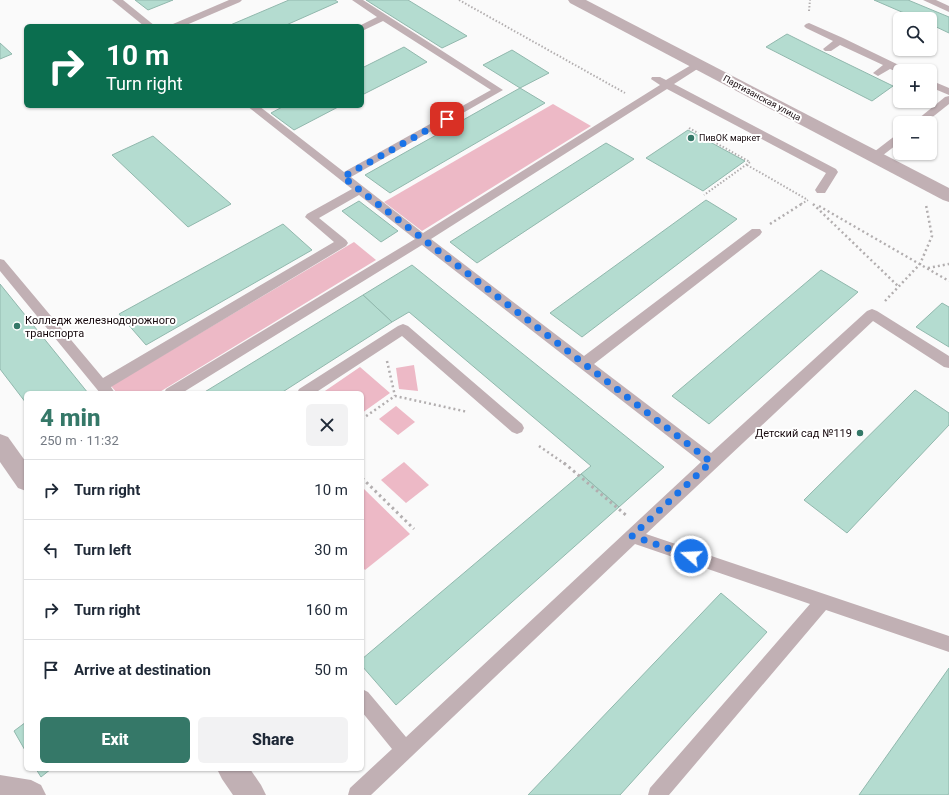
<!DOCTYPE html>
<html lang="en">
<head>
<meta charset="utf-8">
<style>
	:root { --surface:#fff; --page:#f2f2f3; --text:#1f2937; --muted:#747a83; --line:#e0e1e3; --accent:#357868 }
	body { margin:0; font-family:Roboto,sans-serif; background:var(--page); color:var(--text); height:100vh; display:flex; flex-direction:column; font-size:15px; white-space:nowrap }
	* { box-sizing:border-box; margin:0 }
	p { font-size:13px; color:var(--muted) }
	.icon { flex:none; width:22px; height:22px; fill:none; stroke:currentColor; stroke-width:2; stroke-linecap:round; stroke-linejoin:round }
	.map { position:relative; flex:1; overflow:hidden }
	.details { position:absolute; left:24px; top:391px; width:340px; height:380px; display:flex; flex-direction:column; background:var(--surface); border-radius:6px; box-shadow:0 1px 3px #0004 }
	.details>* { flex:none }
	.top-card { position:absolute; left:24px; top:24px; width:340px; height:84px; border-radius:6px; box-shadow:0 1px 3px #0004; background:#0b6e4f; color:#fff; overflow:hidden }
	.tools { position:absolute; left:893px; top:12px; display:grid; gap:8px }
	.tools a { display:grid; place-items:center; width:44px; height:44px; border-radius:6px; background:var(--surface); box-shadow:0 1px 3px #0004; font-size:20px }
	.pin { position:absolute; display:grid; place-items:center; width:34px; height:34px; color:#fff; margin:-17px; border-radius:8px; box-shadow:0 2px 6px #0006 }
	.me { position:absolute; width:44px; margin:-22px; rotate:289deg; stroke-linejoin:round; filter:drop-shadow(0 0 3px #0008) }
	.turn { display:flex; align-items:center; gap:14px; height:84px; padding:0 16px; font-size:18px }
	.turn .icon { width:52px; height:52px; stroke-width:2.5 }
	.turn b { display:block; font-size:28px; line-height:34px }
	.round { display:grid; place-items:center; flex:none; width:42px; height:42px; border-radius:6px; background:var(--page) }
	.overview { display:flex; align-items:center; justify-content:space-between; height:68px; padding:0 16px }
	h1 { font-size:24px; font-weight:800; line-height:30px; color:var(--accent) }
	.cta { display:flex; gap:8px; margin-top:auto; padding:8px 16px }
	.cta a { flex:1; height:46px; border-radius:6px; background:var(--accent); color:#fff; font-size:16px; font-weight:800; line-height:46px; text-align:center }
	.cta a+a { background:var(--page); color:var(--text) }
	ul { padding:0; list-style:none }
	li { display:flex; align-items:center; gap:12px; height:60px; padding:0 16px; border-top:1px solid var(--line) }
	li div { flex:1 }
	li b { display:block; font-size:15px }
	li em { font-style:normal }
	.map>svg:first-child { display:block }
</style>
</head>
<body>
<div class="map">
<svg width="949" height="795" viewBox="0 0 949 795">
	<rect width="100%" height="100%" fill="#fafafa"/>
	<!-- green -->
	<g fill="#edb9c6">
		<polygon points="553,104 591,126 422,231 384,202"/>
		<polygon points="354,242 376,260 158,393 117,393 111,386"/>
		<polygon points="414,365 418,391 399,389 396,368"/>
		<polygon points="360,367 390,393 362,413 362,393 322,393"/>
		<polygon points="396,406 415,422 398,435 379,419"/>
		<polygon points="404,462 429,485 406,503 381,480"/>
		<polygon points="362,487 410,534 365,570 362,567"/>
	</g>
	<!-- building -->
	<g fill="#b4dcd0" stroke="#91b8ad">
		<polygon points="135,0 173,0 148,10"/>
		<polygon points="289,0 335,0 338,2 284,26 228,26"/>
		<polygon points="366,0 408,0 467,36 442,48"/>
		<polygon points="874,0 908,0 949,17 949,33 930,24 930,19 918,19"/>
		<polygon points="787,34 813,47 893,86 872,101 766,47"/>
		<polygon points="0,43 12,54 0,59"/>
		<polygon points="404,47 427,62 362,95 362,68"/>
		<polygon points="512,50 549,73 520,88 483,65"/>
		<polygon points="520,88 545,103 390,193 365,175"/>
		<polygon points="284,106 340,106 294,130 271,113"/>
		<polygon points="688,130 745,161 703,191 646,158"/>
		<polygon points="153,136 231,204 188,227 112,155"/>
		<polygon points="606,143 634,159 477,263 450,242"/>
		<polygon points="706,200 737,219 582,337 550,313"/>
		<polygon points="359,201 398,231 381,242 342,211"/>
		<polygon points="283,224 312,250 146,345 119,314"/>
		<polygon points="412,265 664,467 619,507 581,474 591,466 409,312 392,322 363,295"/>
		<polygon points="821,270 858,292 709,424 672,396"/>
		<polygon points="0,284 88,393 26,393 26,403 0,369"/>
		<polygon points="363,295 392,322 281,393 203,393"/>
		<polygon points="942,303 949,307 949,347 916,327"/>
		<polygon points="915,390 949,413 949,425 847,533 804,500"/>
		<polygon points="581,474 619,507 396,705 362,666 362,659"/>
		<polygon points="721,593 767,632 620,795 528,795"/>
		<polygon points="949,668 949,793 948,795 859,795"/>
		<polygon points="26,722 26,752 14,731"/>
		<polygon points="36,769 51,769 41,777"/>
	</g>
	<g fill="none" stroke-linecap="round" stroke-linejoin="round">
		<!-- path-far2 -->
		<g stroke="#b2aeaf" stroke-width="2" stroke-dasharray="1.5 2" stroke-linecap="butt">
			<polyline points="459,0 625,93"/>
			<polyline points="809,11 810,0"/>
			<polyline points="689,128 750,162 704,195"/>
			<polyline points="747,165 806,199"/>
			<polyline points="801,204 808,200"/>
		</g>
		<!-- path-far1 -->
		<g stroke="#b2aeaf" stroke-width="2.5" stroke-dasharray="2 3" stroke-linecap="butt">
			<polyline points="813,204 899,287"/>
			<polyline points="819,206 949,281"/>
			<polyline points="770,224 803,203"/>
			<polyline points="928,268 949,264"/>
			<polyline points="885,301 920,264 932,236 926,205"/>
			<polyline points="387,361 395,396"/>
			<polyline points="362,419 395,396 468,412"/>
			<polyline points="539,446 565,464"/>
		</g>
		<!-- path -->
		<g stroke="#b2aeaf" stroke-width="3" stroke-dasharray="2.5 3.5" stroke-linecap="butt">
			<polyline points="564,463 627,516"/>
			<polyline points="362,478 414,529"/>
		</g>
		<!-- service -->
		<g fill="#c1b0b4" fill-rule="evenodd">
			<polygon points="112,0 123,0 155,26 144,26"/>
			<polygon points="229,0 242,0 240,2 184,26 171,26 173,24"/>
			<polygon points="352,0 363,0 503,90 351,177 423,233 660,85 651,79 652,77 660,77 666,80 698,61 703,64 702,66 674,84 836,169 838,172 825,193 817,193 815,190 826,173 667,89 431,239 584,356 752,229 760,229 762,232 760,235 594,364 711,453 867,311 872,309 877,311 949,356 949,368 944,367 873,321 646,534 949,636 949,652 826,610 669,795 648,795 650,788 810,604 635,544 371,795 348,795 350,788 392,749 362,712 362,689 368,692 406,737 701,462 422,245 182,393 164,393 166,389 415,239 359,195 319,218 346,240 348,243 346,246 111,387 115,393 100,393 0,271 0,259 4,260 103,378 334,242 305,217 307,214 352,189 247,106 259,106 344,172 491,90 383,21 362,31 362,26 359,26 377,17"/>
			<polygon points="923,0 936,0 949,6 949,12"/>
			<polygon points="809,23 843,38 907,69 908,71 900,71 900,73 890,69 878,76 873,73 883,65 840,45 831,51 825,51 823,49 833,41 806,28 804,26 806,24"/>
			<polygon points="930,80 949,88 949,95 930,87"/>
			<polygon points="949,96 949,104 925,123 913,123 945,97"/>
			<polygon points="900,134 900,142 878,159 870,159 868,157 870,155 896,135"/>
			<polygon points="403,324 408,326 522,424 524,428 522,432 517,434 512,432 402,336 315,393 297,393 299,389 398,326"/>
		</g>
		<!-- minor -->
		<g fill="#c1b0b4" fill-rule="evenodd">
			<polygon points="0,434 8,437 26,462 26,491 18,488 0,462"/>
			<polygon points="217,769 250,769 261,785 266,795 233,795 222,779"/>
			<polygon points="0,775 31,780 41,785 46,795 0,795"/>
		</g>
		<!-- tertiary -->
		<polygon fill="#c1b0b4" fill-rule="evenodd" points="568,0 586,0 949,188 949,202 943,200 570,3"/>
	</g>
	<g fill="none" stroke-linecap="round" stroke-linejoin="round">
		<!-- route -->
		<polyline stroke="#1a73e8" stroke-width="7" stroke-dasharray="0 12.6" points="447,119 343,177 711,462 632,536 691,556"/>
	</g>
	<!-- markers -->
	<g fill="#357868" stroke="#fff" stroke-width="1.5">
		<circle cx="691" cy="138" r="4"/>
		<circle cx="17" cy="326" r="4"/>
		<circle cx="860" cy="433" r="4"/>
	</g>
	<g text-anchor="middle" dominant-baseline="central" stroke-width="4" stroke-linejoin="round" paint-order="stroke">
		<!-- far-street labels -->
		<g font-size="9" fill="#180b0f" stroke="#fff">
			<text transform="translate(762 98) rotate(28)">Партизанская улица</text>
		</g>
		<!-- far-poi labels -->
		<g font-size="9" fill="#180b0f" stroke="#fff" text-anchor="start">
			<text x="699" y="138">ПивОК маркет</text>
		</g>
		<!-- poi labels -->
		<g font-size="11" fill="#180b0f" stroke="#fff" text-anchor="start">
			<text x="25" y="320">Колледж железнодорожного<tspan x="25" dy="13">транспорта</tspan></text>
			<text x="852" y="433" text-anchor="end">Детский сад №119</text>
		</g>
	</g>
</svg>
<div class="tools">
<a><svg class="icon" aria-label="search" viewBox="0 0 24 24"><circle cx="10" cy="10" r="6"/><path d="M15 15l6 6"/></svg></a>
<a>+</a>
<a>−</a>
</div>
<div class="pin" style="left:447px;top:119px;background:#d93025"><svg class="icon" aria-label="arrive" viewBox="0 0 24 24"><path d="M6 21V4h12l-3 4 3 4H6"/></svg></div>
<svg class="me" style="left:691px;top:556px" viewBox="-20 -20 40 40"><circle r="17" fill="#1a73e8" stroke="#fff" stroke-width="3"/><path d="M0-11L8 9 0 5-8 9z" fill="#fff"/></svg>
<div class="top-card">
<div class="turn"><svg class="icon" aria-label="right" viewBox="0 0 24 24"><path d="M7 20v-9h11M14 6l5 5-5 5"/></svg><div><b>10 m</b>Turn right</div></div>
</div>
<section class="details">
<div class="overview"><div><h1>4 min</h1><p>250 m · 11:32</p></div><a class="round"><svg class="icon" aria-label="close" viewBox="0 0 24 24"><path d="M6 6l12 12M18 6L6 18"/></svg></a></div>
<ul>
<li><svg class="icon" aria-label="right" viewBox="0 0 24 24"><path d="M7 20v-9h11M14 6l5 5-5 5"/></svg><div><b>Turn right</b></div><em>10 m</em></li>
<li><svg class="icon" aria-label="left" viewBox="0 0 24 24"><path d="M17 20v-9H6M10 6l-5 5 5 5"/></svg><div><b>Turn left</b></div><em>30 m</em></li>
<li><svg class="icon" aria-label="right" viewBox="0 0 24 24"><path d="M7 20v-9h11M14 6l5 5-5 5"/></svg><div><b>Turn right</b></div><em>160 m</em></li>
<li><svg class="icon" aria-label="arrive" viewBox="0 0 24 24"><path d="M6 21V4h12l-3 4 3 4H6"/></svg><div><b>Arrive at destination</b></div><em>50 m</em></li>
</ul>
<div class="cta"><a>Exit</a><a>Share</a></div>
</section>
</div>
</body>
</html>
